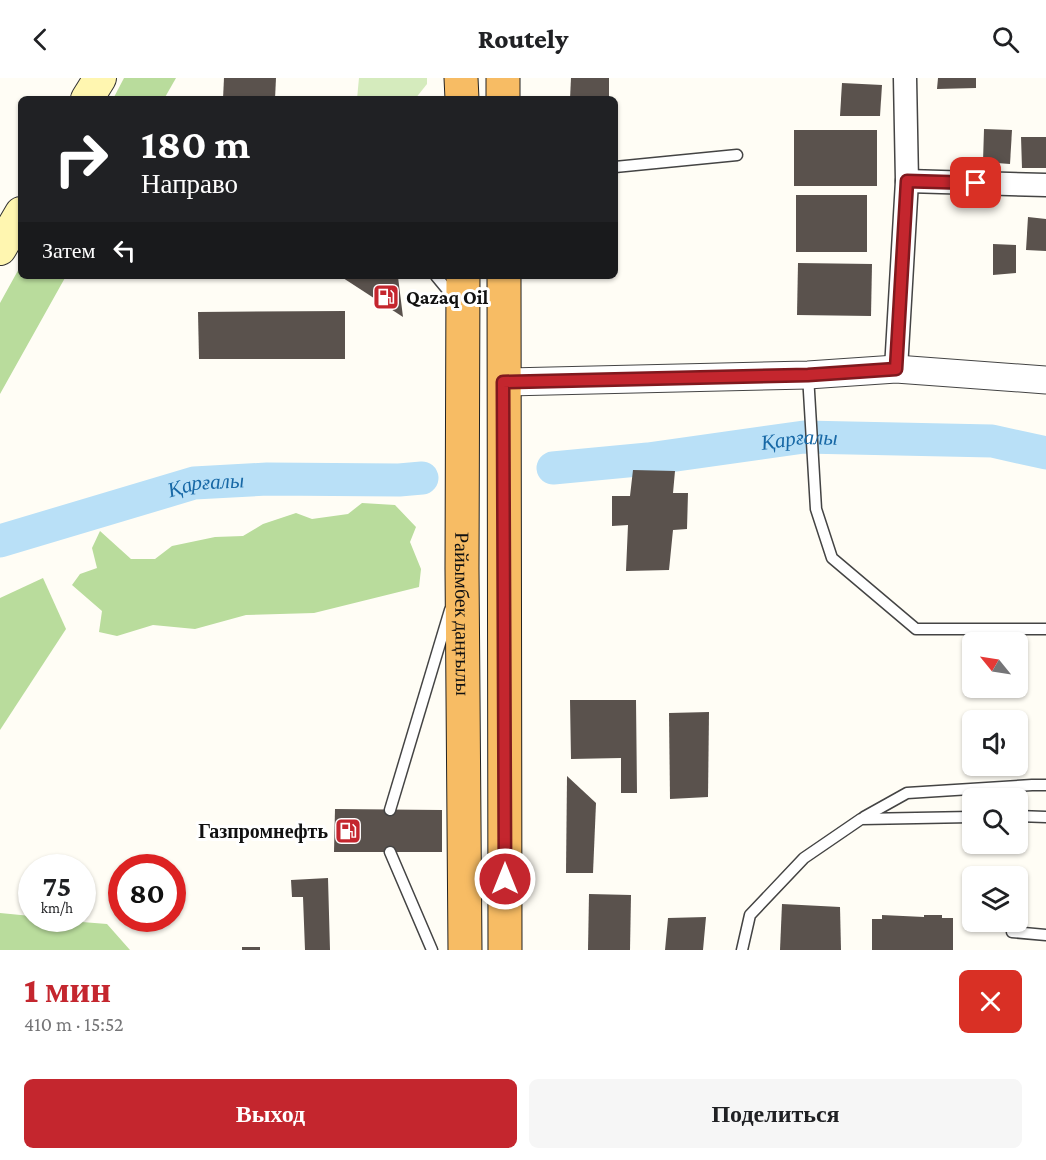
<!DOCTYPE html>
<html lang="ru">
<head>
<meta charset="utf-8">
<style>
	:root { --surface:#fff; --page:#f6f6f6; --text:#202124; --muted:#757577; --accent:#c4262e }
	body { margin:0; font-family:"Crimson Pro",serif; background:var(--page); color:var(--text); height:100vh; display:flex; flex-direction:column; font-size:22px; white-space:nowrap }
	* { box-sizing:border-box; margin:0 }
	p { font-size:20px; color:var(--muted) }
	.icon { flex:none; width:33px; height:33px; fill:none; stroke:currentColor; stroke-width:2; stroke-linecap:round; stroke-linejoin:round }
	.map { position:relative; height:872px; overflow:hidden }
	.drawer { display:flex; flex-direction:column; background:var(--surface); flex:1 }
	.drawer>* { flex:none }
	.banner { position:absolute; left:18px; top:18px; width:600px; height:183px; border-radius:9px; box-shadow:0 2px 4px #0004; background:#202124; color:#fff; overflow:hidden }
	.needle { width:39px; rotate:300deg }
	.tools { position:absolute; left:962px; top:554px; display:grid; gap:12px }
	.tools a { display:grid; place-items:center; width:66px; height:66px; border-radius:9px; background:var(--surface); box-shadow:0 2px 4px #0004; font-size:30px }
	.speed { position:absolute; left:18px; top:776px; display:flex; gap:12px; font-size:30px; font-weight:700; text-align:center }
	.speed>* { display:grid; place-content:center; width:78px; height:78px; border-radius:50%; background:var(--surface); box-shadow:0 2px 4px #0004; line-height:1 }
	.speed small { font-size:15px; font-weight:400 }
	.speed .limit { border:9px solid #d22; background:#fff; color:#111 }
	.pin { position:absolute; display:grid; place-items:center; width:51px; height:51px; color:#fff; margin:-26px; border-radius:12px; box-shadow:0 3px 9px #0006 }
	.me { position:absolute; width:66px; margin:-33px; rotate:0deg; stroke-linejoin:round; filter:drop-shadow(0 0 4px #0008) }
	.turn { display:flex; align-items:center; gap:21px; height:126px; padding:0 24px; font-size:27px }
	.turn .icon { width:78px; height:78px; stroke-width:2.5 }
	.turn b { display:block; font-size:42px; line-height:51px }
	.then { display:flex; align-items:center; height:57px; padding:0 24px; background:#0003; gap:12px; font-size:22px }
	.round { display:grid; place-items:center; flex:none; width:63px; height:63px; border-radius:9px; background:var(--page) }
	.head { display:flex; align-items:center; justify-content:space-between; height:102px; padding:0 24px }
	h1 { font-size:36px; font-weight:800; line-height:45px; color:var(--accent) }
	.cta { display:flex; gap:12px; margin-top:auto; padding:12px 24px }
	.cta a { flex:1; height:69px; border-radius:9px; background:var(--accent); color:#fff; font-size:24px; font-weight:800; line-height:69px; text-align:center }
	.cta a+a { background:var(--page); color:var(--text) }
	header { display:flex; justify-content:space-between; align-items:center; height:78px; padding:0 24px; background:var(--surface); font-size:27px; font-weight:800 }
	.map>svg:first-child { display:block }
</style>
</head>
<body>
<header><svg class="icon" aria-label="back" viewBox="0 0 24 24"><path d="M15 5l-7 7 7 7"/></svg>Routely<svg class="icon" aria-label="search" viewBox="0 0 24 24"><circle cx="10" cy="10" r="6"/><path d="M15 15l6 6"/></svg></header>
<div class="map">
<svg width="1046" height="872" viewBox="0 0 1046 872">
	<rect width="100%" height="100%" fill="#fffdf5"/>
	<!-- green -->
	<polygon fill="#d5ebbd" points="359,0 427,0 427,6 415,21 357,21"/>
	<!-- forest -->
	<g fill="#b9dc9c">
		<polygon points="124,0 176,0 164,21 113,21"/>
		<polygon points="21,187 21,198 66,198 0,316 0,225"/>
		<polygon points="362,425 395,427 416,449 410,464 421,491 419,509 314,535 246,537 195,551 153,547 117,558 99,554 102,533 72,507 80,496 97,490 92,470 100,453 131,481 155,481 172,468 215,459 243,458 263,446 296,435 312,441 348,436"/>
		<polygon points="43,500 66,551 0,652 0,520"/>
		<polygon points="0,835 31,838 32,840 107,846 130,872 0,872"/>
	</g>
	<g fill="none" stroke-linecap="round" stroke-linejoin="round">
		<!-- river -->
		<g stroke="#b9e0f7" stroke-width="33">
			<path id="s1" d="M553,390L648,381L804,359L992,363L1046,375"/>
			<path id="s2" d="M0,463L194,405L267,401L399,402L422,400"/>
		</g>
	</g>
	<!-- building -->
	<g fill="#5a524d">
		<polygon points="224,0 276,0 275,21 223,21"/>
		<polygon points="571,0 609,0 609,21 570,21"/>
		<polygon points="938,0 976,0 976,10 937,11"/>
		<polygon points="842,5 882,7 880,38 840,38"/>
		<polygon points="984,51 1012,52 1010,86 983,84"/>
		<rect x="794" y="52" width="83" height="56"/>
		<polygon points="1021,59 1046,59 1046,90 1022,90"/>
		<rect x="796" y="117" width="71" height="57"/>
		<polygon points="1028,139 1046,141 1046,173 1026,172"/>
		<polygon points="993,166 1016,167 1016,195 993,197"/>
		<polygon points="798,185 872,186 871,238 797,237"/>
		<polygon points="340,198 398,199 403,239"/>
		<polygon points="345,233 345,281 199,281 198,234"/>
		<polygon points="633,392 675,393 673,415 688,415 687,451 673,452 669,492 626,493 628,447 612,448 612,418 630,418"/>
		<polygon points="570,622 636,622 637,715 621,715 621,680 571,681"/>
		<polygon points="709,634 708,719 670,721 669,635"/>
		<polygon points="567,698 596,725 593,795 566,795"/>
		<polygon points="335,731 442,732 442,774 334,774"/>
		<polygon points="328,800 330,872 305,872 303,819 292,819 291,802"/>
		<polygon points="589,816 631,817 630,872 588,872"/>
		<polygon points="782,826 840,829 841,872 780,872"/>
		<polygon points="882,837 924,839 924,837 942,837 942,840 953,840 953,872 872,872 872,841 882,841"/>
		<polygon points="706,839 703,872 665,872 668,840"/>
		<rect x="242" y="869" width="18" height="3"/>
	</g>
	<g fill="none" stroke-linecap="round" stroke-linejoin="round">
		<defs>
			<g id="service">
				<polyline points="615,89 737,77"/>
				<polyline points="436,198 455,221"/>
				<polyline points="808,297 816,431 832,480 916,551 1046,551"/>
				<polyline points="390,732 450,532"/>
				<polyline points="1017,738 1046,739"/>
				<polyline points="864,739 907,715 1032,707 1046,707"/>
				<polyline points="390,774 432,872"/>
				<polyline points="1012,854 1046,857"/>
				<polyline points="742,872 750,837 804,780 861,741 972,739"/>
			</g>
			<g id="minor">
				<polyline points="907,103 1046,107"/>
				<polyline points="896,291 907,103 905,0"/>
			</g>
			<polyline id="tertiary" points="503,304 808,297 896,291 1046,302"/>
			<g id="secondary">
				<polyline points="87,21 100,0"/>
				<polyline points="0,171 21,135"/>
			</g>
			<g id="trunk">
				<polyline points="461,0 462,21"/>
				<polyline points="503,0 503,21"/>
				<path id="s3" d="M463,198L462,491L465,872"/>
				<polyline points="504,198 505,872"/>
			</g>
		</defs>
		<!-- service casing -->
		<use href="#service" stroke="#444" stroke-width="13"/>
		<!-- minor casing -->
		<use href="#minor" stroke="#444" stroke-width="25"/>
		<!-- tertiary casing -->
		<use href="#tertiary" stroke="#444" stroke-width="29"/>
		<!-- secondary casing -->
		<use href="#secondary" stroke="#333" stroke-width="34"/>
		<!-- trunk casing -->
		<use href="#trunk" stroke="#222" stroke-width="35"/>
		<!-- service -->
		<use href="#service" stroke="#fff" stroke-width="10"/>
		<!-- minor -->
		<use href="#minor" stroke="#fff" stroke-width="22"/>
		<!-- tertiary -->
		<use href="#tertiary" stroke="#fff" stroke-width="27"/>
		<!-- secondary -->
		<use href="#secondary" stroke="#fff6b0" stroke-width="32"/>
		<!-- trunk -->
		<use href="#trunk" stroke="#f7bc64" stroke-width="33"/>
	</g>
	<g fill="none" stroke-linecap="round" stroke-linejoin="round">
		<defs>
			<polyline id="route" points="505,801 503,304 808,297 896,291 907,103 976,105"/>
		</defs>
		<!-- route casing -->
		<use href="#route" stroke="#7f191e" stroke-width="15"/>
		<!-- route -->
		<use href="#route" stroke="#c4262e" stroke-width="10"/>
	</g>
	<!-- icons -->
	<defs>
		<symbol id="fuel-square" viewBox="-11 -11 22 22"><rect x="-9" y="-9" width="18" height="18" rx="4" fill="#c4262e" stroke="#fff"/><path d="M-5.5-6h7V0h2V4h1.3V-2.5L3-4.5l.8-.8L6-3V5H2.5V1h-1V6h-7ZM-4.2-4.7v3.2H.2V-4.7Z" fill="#fff"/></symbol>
	</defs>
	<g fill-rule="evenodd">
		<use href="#fuel-square" x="371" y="204" width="30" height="30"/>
		<use href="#fuel-square" x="333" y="738" width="30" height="30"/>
	</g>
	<g text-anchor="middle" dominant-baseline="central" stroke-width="6" stroke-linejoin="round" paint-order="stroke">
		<!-- poi labels -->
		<g font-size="20" font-weight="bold" fill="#111" stroke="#fff" text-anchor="start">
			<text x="406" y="219">Qazaq Oil</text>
			<text x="328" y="753" text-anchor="end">Газпромнефть</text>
		</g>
		<!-- street labels -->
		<g font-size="20" fill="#111" stroke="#fff">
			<text stroke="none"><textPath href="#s3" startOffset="338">Райымбек даңғылы</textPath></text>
		</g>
		<!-- water labels -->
		<g font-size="21" font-style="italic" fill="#1768a6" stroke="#fff">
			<text stroke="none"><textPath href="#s1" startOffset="248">Қарғалы</textPath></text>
			<text stroke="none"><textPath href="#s2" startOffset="214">Қарғалы</textPath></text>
		</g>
	</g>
</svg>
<div class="tools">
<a><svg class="needle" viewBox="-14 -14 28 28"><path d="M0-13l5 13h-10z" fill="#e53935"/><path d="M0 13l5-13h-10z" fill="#757577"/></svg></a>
<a><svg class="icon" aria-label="sound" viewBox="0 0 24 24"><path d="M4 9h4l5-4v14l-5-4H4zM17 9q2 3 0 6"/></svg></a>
<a><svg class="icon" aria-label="search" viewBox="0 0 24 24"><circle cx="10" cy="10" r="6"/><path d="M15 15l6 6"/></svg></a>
<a><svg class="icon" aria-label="layers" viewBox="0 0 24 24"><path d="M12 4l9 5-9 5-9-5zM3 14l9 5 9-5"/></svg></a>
</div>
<div class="speed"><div>75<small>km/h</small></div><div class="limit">80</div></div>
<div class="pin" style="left:976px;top:105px;background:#d93025"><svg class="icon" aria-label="arrive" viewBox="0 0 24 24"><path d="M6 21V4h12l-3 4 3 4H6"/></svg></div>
<svg class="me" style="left:505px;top:801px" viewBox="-20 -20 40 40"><circle r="17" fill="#c4262e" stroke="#fff" stroke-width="3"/><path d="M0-11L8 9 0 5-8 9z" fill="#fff"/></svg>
<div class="banner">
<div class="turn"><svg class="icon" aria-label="right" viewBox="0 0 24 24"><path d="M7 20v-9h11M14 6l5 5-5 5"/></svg><div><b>180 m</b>Направо</div></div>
<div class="then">Затем<svg class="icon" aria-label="left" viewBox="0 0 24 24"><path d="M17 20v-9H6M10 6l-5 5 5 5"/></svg></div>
</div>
</div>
<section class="drawer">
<div class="head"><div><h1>1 мин</h1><p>410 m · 15:52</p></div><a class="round" style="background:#d93025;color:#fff"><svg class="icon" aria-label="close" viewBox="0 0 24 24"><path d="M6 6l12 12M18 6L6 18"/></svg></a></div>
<div class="cta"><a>Выход</a><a>Поделиться</a></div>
</section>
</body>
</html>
